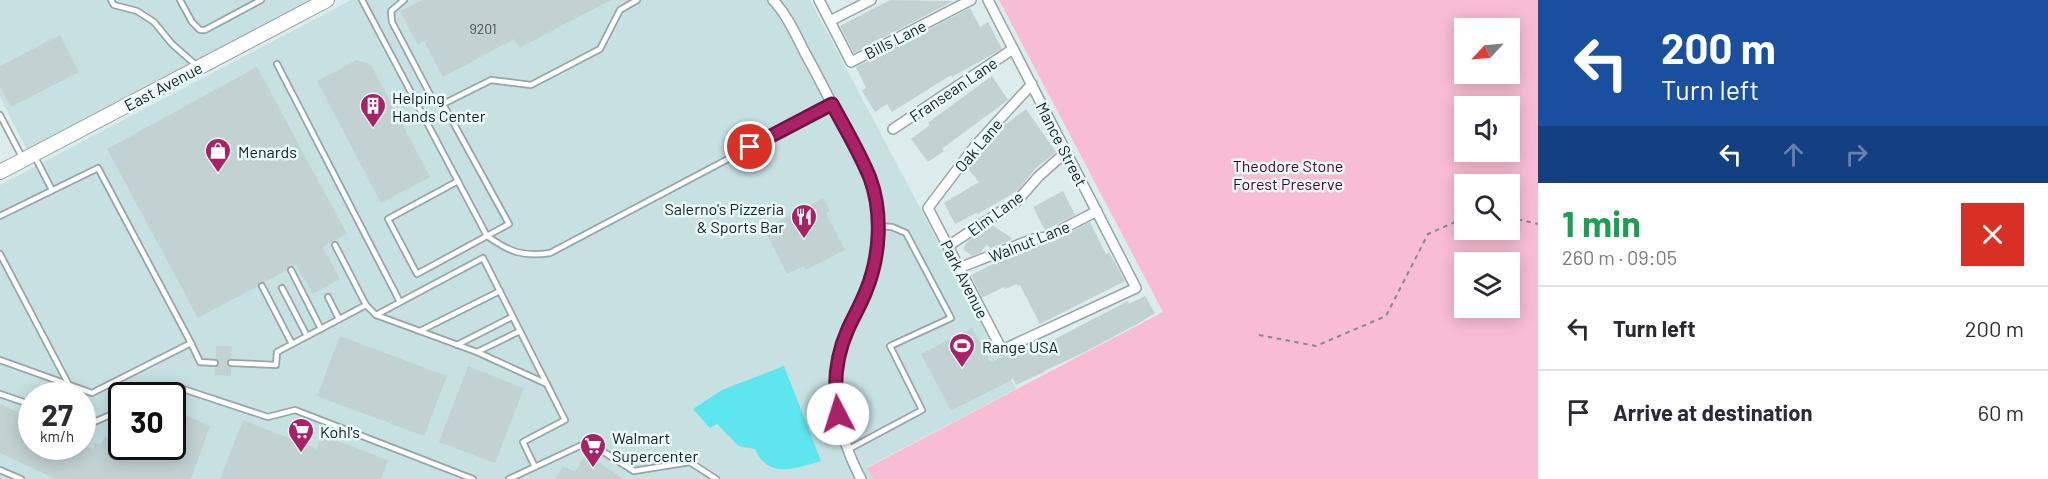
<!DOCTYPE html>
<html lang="en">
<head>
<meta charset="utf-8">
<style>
	:root { --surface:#fff; --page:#f2f2f3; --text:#2b2b33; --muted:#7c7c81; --line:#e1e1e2 }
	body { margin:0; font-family:Barlow,sans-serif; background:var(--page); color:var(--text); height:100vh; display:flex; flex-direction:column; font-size:22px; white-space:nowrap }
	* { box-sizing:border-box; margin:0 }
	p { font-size:20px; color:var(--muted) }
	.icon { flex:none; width:33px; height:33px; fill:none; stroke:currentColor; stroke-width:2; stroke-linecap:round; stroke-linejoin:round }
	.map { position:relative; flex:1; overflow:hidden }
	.side { display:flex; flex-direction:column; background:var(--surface); width:510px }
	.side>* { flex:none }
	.top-card { background:#1a4fa0; color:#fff; overflow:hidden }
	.needle { width:39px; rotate:244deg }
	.controls { position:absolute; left:1454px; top:18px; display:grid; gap:12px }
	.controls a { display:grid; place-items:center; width:66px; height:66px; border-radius:0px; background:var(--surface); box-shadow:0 3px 15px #0003; font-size:30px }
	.speed { position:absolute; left:18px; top:382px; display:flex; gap:12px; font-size:30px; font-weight:700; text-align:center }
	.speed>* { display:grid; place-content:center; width:78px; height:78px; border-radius:50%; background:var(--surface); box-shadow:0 3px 15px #0003; line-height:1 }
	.speed small { font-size:15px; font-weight:400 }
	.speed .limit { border:3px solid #111; border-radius:9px; background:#fff; color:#111 }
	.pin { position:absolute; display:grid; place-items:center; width:51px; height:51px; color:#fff; margin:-26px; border:3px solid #fff; border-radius:50%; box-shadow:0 2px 6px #0007 }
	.me { position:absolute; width:66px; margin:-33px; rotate:355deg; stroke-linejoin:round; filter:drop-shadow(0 0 4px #0008) }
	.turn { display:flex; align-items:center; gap:21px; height:126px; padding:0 24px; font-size:27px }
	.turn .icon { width:78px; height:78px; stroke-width:2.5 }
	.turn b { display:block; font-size:42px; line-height:51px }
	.lanes { display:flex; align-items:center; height:57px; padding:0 24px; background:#0003; justify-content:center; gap:30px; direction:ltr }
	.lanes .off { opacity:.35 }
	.round { display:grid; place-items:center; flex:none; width:63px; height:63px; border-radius:0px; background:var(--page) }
	.head { display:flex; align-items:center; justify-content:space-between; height:102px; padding:0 24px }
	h1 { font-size:36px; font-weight:700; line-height:45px; color:#1e9e55 }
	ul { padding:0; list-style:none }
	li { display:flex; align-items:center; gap:18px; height:84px; padding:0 24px; border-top:2px solid var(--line) }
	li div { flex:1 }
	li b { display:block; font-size:22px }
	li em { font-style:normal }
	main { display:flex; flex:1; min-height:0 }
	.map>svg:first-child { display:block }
</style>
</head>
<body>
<main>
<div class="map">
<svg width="1538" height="479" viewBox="0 0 1538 479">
	<rect width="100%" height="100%" fill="#dceced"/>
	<!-- built -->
	<g fill="#c7e1e2" fill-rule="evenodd">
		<polygon points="0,0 311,0 29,154 0,97"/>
		<path d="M351,0H810L1016,389L867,467L873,479H0V185ZM32,396H82V447H32ZM122,396H172V447H122Z"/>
	</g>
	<!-- green -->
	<path fill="#f8bdd2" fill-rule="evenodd" d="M999,0H1538V479H873L867,468L1163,312ZM1464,28H1509V74H1464ZM1464,106H1509V152H1464ZM1464,184H1509V230H1464ZM1464,262H1509V308H1464Z"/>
	<!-- water -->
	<path fill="#5de6ed" d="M784,366L821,461C794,469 768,479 755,449L739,446L717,424L710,428L693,409L722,390Z"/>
	<!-- building -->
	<g fill="#c2d2d2">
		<polygon points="422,0 611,0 519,48 514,39 443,77 424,41 418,45 400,11"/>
		<polygon points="890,0 953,1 854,53 840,26"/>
		<polygon points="970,8 980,27 988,22 1002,49 952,77 951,75 892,112 887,104 875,112 862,91 866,88 856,67"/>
		<polygon points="60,35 79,72 11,107 0,87 0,66"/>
		<polygon points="357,60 371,65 430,177 381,203 317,81"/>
		<polygon points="257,67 347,234 323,247 340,279 313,294 296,265 290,266 287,270 264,282 259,282 258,286 198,318 107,149"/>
		<polygon points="992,76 1008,100 951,142 942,149 944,151 928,162 911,139 930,125 928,123 937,116"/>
		<polygon points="1026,109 1056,152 1036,168 1018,190 1007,197 976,215 978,212 955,224 944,203 979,182 967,168 983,147 1004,129 1002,127"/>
		<polygon points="1063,191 1075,215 1045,230 1033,207"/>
		<polygon points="823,198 830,211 826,213 845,250 806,270 804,266 787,274 764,229"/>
		<polygon points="1090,222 1106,254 1109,252 1125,281 1040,324 1020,285 1018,286 1017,284 1005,289 1004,287 982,298 971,275 1007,257 1035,246 1050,243"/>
		<polygon points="992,225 1012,238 1011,240 991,248 986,245 981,252 972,256 963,249 968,241"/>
		<polygon points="1145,296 1155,313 1139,323 1083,353 1044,371 1044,372 1016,385 1013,379 951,411 921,354 972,328 990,362 1010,354 1011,356 1053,340 1128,301 1129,304"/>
		<polygon points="340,336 447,376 424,436 317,396"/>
		<polygon points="216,346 232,346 231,358 227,362 227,366 231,368 231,376 215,375 215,367 219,363 216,359"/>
		<polygon points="468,366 524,388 495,463 439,442"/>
		<polygon points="0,404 32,419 32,447 82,447 82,444 93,449 95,443 101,444 105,436 122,445 122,447 134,451 136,447 172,447 172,409 210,426 191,479 56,479 0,453"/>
		<polygon points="243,420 317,449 322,435 388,460 381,479 220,479"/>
		<polygon points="586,454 624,479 555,479 563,466 575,472"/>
	</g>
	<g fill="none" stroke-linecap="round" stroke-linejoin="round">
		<defs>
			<g id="lane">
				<polyline points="111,0 114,5 137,11 154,22 172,44 197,66"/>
				<polyline points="180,0 192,22 200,30 205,30 261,0"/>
				<path d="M362,0L487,236C510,252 522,257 550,253L832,104"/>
				<polyline points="404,0 391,11 392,22 433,100 443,104"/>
				<polyline points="277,64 400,302"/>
				<polyline points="0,115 22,157"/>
				<polyline points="35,157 52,190"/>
				<polyline points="458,181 388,219 417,274 509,224 443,104 491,80 531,85 600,49 620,10 637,0"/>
				<polyline points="0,216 98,168 191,343 92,393 0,360"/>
				<polyline points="335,245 366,305"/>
				<polyline points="0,254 70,387"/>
				<polyline points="291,270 321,329"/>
				<polyline points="262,286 292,344"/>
				<polyline points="282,288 307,336"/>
				<polyline points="328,297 339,319"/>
				<polyline points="376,315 483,258 520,331"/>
				<polyline points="420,331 500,291"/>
				<polyline points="191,343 200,362 215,363"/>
				<polyline points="457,345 512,317"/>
				<polyline points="477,352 547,384"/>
				<polyline points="231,363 276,365 277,352 366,305 376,315 477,352 520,331 565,420 523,442 535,467"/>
				<polyline points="0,394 32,405"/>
				<polyline points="149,396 165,388 177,387 268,417 295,410 473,479"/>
				<polyline points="82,423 87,425 122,410"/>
				<polyline points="849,449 922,410 890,346 951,318 906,233 892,227 878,226"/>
				<polyline points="0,470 21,479"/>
				<polyline points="509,479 584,444 594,446 634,471 690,462 716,479"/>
			</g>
			<g id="street">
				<path d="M773,0C787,15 795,33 804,51C818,76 831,102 844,128C853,145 865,163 870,181C877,203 881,230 876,253C870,284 859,302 848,330C827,380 836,432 861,479"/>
				<polyline points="819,0 851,62 971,0"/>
				<path d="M988,0C1038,96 1087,192 1136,288L1002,350L928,208L975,146L1032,84"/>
				<polyline points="830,21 871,0"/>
				<polyline points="893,129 1013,49"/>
				<polyline points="948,246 1017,201 1039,176 1066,152"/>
				<polyline points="959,268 1033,239 1047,237 1097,211"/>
			</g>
			<polyline id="secondary" points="0,172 327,0"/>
		</defs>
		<!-- lane casing -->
		<use href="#lane" stroke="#96a5a6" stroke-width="8"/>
		<!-- street casing -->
		<use href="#street" stroke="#96a5a6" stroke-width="12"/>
		<!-- secondary casing -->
		<use href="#secondary" stroke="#96a5a6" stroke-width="16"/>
		<!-- path -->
		<g stroke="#818c8d" stroke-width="2" stroke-dasharray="4.5 4.5" stroke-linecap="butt">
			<polyline points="1509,217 1538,224"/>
			<polyline points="1259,335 1316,346 1386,316 1428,234 1464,218"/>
		</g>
		<!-- lane -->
		<use href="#lane" stroke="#fff" stroke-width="4.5"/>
		<!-- street -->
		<use href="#street" stroke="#fff" stroke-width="9"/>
		<!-- secondary -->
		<use href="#secondary" stroke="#fff" stroke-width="14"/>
	</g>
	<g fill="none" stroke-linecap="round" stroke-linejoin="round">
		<defs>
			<path id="route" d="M750,147L832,104C845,128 860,153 870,178C883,213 880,257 866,291C861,304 854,316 848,329C836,356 833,386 838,414"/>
		</defs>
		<!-- route casing -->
		<use href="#route" stroke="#6e1542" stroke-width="15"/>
		<!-- route -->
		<use href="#route" stroke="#aa2166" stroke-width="10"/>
	</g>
	<!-- icons -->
	<defs>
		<symbol id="building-pin" viewBox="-11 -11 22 30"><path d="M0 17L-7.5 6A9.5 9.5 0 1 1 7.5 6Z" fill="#aa2166" stroke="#e9fafa"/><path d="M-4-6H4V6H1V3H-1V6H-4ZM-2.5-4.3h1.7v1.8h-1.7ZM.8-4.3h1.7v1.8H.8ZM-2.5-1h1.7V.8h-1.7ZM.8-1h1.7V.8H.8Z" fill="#fff"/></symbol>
		<symbol id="shop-pin" viewBox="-11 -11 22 30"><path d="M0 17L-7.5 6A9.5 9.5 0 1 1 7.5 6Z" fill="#aa2166" stroke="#e9fafa"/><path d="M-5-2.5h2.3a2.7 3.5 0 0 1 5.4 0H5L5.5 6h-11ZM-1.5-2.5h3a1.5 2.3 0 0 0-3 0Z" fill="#fff"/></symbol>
		<symbol id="restaurant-pin" viewBox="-11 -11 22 30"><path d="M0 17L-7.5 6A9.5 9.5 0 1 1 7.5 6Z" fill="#aa2166" stroke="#e9fafa"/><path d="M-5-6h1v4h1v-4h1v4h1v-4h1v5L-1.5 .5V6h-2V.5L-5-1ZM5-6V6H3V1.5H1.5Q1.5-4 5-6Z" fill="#fff"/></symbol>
		<symbol id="stadium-pin" viewBox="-11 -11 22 30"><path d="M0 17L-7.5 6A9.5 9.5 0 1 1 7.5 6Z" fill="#aa2166" stroke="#e9fafa"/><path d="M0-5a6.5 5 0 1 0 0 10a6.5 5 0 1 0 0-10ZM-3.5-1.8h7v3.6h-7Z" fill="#fff"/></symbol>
		<symbol id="supermarket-pin" viewBox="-11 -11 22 30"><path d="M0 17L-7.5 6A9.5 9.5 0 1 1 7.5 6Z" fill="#aa2166" stroke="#e9fafa"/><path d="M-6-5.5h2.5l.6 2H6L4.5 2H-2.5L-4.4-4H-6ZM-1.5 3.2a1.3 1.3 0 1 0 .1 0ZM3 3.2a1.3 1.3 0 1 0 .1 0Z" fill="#fff"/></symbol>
	</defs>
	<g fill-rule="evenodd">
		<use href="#building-pin" x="358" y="91" width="30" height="40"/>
		<use href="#shop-pin" x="203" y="136" width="30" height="40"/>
		<use href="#restaurant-pin" x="789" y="202" width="30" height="40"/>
		<use href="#stadium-pin" x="947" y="331" width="30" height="40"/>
		<use href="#supermarket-pin" x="286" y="416" width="30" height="40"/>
		<use href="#supermarket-pin" x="578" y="431" width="30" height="40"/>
	</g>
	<g text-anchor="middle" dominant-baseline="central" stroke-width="5" stroke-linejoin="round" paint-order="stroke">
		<!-- number labels -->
		<g font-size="14" fill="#434b4c">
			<text x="483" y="28">9201</text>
		</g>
		<!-- street labels -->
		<g font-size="16" fill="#191e1f" stroke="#e9fafa">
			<text transform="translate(895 39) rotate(-27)">Bills Lane</text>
			<text transform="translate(163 86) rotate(-28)">East Avenue</text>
			<text transform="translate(953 89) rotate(-34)">Fransean Lane</text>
			<text transform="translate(1062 144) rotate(63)">Mance Street</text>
			<text transform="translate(978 145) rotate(-50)">Oak Lane</text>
			<text transform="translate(995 213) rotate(-36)">Elm Lane</text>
			<text transform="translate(1029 241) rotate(-22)">Walnut Lane</text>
			<text transform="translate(965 279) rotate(63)">Park Avenue</text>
		</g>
		<!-- poi labels -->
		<g font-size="16" fill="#191e1f" stroke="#e9fafa" text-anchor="start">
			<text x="392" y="97">Helping<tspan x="392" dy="18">Hands Center</tspan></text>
			<text x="238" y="151">Menards</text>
			<text x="784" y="208" text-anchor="end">Salerno's Pizzeria<tspan x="784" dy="18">&amp; Sports Bar</tspan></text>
			<text x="982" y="346">Range USA</text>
			<text x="320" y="431">Kohl's</text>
			<text x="612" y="437">Walmart<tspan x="612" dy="18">Supercenter</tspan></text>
		</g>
		<!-- park labels -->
		<g font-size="16" fill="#51002b" stroke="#e9fafa">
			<text x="1288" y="165">Theodore Stone<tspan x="1288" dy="18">Forest Preserve</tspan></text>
		</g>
	</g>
</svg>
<div class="controls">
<a><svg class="needle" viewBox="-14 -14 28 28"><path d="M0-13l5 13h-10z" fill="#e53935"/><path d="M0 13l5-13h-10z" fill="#7c7c81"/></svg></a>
<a><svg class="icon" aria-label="sound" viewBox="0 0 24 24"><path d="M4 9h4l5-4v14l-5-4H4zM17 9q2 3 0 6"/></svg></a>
<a><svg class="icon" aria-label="search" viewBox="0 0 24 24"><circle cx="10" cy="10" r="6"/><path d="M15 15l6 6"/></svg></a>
<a><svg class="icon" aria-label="layers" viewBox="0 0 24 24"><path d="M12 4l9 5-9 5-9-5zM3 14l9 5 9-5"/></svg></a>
</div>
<div class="speed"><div>27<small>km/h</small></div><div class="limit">30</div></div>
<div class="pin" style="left:750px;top:147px;background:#d93025"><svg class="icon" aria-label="arrive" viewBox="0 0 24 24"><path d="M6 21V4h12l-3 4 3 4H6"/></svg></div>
<svg class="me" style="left:838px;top:414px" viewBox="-20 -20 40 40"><circle r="19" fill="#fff"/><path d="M0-13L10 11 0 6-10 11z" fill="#aa2166"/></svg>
</div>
<section class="side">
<div class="top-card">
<div class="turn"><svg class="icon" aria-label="left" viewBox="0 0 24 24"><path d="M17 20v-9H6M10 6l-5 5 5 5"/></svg><div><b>200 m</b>Turn left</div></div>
<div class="lanes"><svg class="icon" aria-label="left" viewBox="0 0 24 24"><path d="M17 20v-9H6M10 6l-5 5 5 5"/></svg><svg class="icon off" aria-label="ahead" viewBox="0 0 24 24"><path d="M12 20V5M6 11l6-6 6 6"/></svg><svg class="icon off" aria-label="right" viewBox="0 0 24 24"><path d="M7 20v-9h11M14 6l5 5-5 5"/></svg></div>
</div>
<div class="head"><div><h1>1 min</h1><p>260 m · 09:05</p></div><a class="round" style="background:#d93025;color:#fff"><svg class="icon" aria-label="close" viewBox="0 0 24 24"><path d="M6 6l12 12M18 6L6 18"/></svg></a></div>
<ul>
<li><svg class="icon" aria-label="left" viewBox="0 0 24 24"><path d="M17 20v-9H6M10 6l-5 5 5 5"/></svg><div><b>Turn left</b></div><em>200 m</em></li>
<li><svg class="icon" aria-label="arrive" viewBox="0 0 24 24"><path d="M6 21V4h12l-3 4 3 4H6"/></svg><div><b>Arrive at destination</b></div><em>60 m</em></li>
</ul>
</section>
</main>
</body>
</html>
